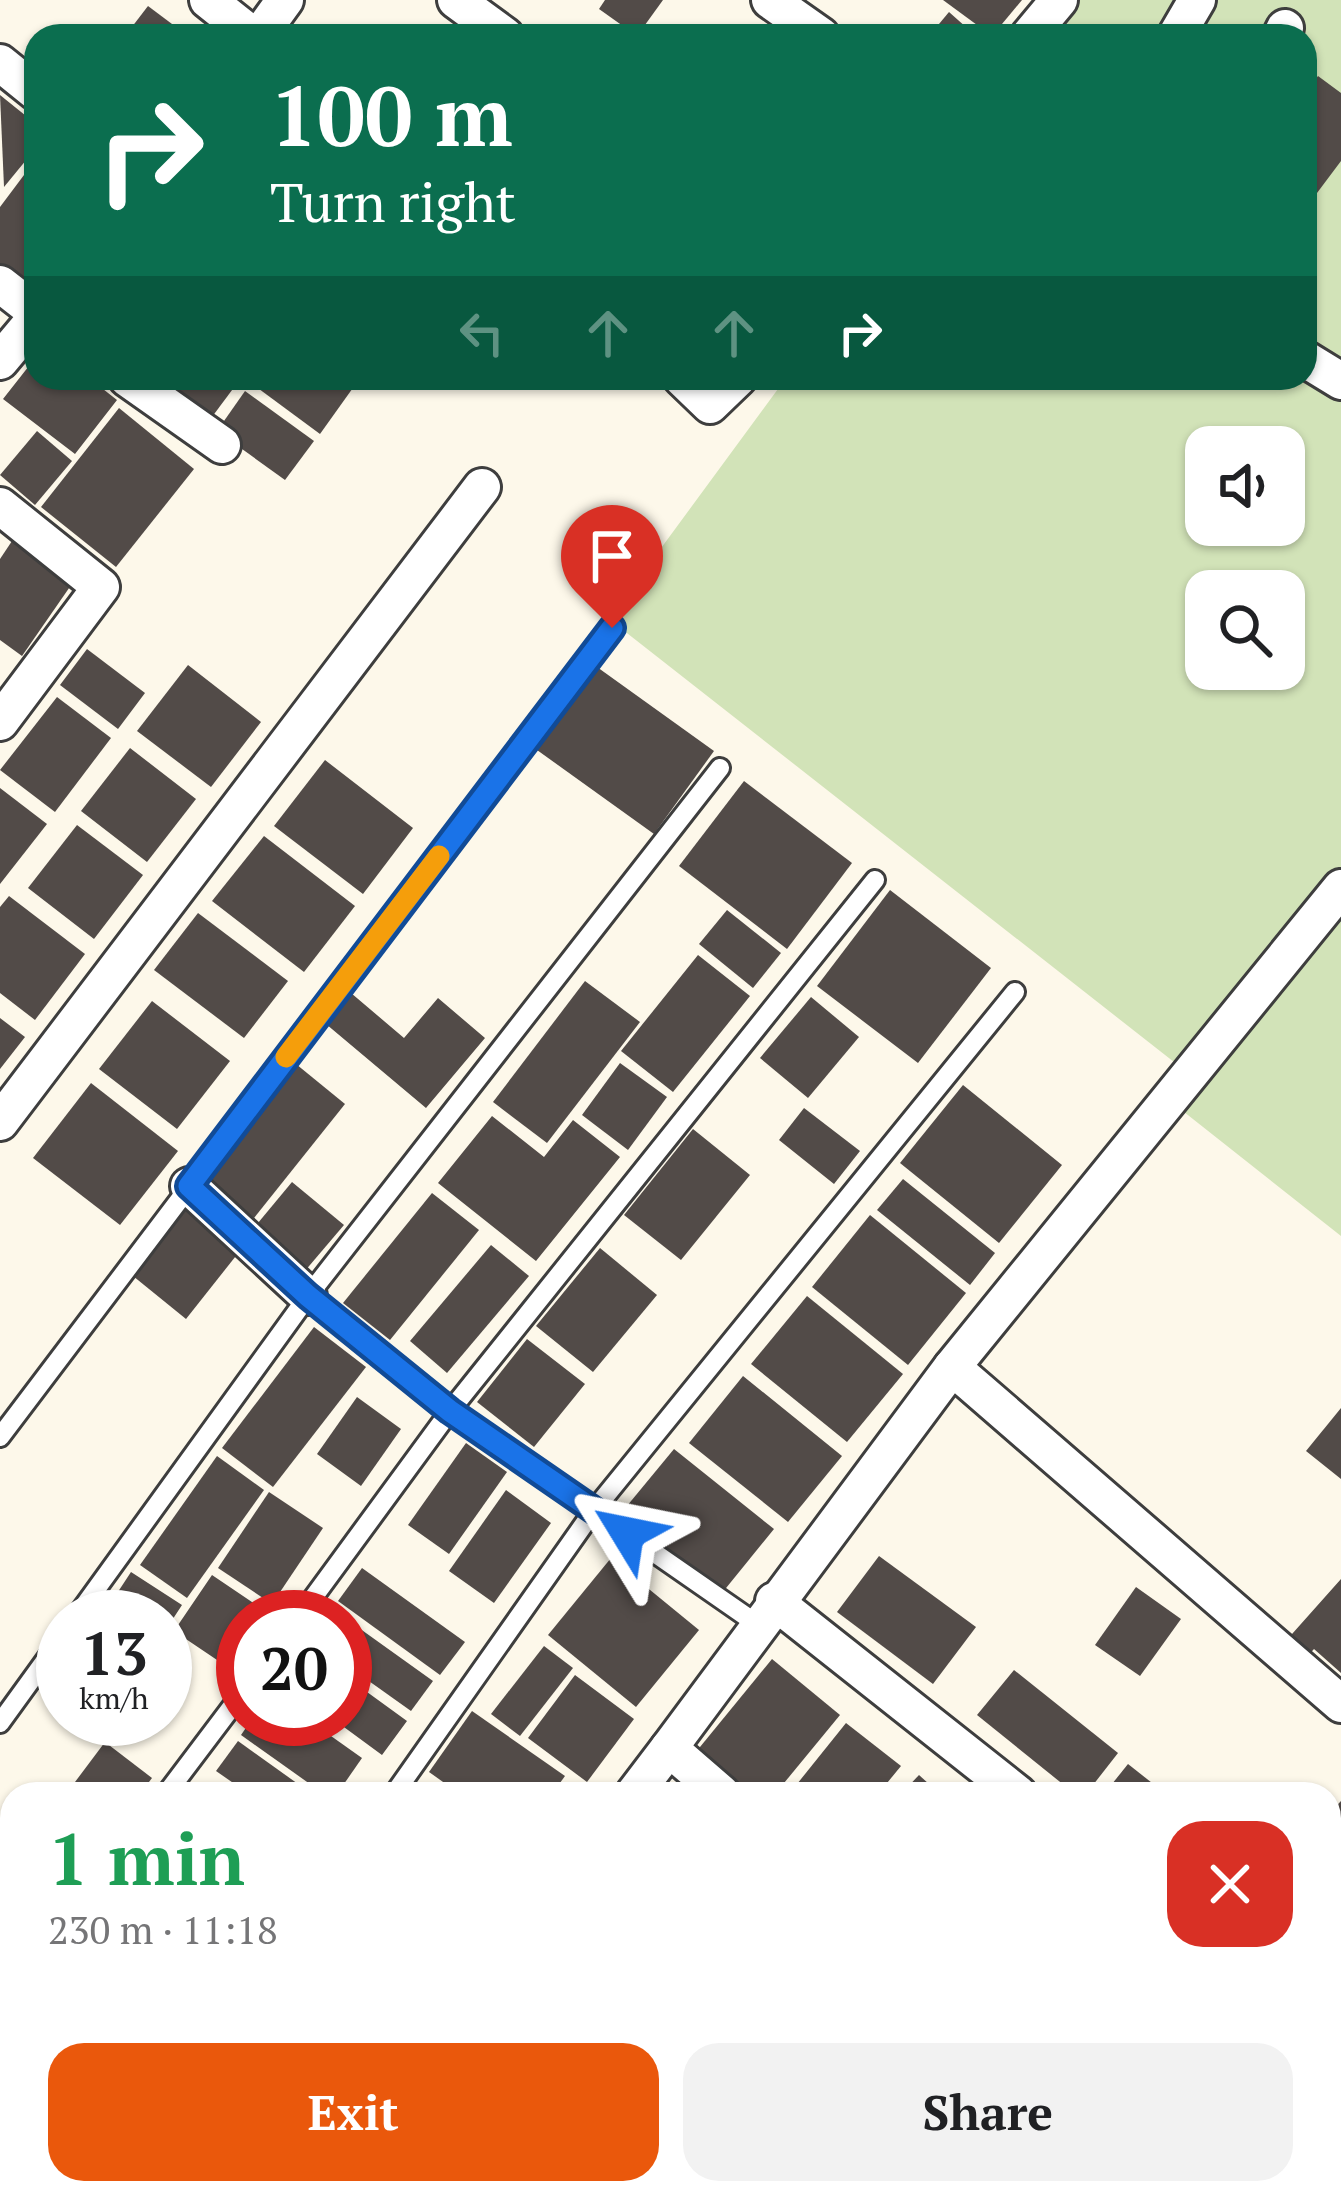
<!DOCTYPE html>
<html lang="en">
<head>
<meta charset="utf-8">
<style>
	:root { --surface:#fff; --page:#f2f2f2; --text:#202124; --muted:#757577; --accent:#ea580c }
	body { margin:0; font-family:"PT Serif",serif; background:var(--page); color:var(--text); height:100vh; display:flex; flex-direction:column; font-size:45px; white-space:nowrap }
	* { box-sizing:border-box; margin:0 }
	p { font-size:39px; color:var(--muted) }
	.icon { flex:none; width:66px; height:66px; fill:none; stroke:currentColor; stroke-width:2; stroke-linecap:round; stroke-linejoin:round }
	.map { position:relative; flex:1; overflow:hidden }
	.sheet { position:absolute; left:0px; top:1782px; width:1341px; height:423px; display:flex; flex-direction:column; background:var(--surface); border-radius:36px 36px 0 0; box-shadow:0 3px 9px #0004 }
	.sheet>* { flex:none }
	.hud { position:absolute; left:24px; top:24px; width:1293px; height:366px; border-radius:36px; box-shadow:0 3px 9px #0004; background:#0b6e4f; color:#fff; overflow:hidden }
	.fabs { position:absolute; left:1185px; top:426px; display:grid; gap:24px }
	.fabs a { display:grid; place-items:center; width:120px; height:120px; border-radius:24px; background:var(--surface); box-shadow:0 3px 9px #0004; font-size:60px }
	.speed { position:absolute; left:36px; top:1590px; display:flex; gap:24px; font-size:60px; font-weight:700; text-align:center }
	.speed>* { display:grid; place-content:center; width:156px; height:156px; border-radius:50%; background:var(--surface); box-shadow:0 3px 9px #0004; line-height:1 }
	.speed small { font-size:30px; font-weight:400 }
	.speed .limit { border:18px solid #d22; background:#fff; color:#111 }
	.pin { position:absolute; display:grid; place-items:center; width:102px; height:102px; color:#fff; margin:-123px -51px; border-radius:50% 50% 50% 0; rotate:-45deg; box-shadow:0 0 12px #0007 }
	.pin .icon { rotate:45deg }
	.me { position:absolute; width:132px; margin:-66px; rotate:305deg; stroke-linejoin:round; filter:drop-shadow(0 0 9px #0008) }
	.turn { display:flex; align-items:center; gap:42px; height:252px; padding:0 48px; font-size:54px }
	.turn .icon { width:156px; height:156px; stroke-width:2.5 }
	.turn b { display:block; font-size:84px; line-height:102px }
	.lanes { display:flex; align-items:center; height:114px; padding:0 48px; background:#0003; justify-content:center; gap:60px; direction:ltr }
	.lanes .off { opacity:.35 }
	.round { display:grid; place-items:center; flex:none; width:126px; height:126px; border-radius:36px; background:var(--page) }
	.head { display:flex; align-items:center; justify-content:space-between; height:204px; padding:0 48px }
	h1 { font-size:72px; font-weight:800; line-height:90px; color:#1e9e55 }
	.button { display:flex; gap:24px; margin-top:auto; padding:24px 48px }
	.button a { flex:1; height:138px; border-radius:36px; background:var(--accent); color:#fff; font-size:48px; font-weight:800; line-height:138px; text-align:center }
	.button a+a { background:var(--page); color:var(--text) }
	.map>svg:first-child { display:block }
</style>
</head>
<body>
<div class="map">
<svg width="1341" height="2203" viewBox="0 0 1341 2203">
	<rect width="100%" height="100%" fill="#fdf8ea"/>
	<!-- green -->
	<path fill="#d2e3b8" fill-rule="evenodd" d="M1063,0H1341V1236L1179,1108L1174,1062L609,619L786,378H1305V36H1036ZM1206,447H1284V525H1206ZM1206,591H1284V669H1206Z"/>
	<!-- building -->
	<g fill="#524b48">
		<polygon points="605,0 663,0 637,36 599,9"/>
		<polygon points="943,0 1022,0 992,36"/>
		<polygon points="148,6 188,36 125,36"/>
		<polygon points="949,12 967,28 961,36 929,36"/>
		<polygon points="1318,76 1341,93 1341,161 1305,209 1305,94"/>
		<polygon points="0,95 36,124 36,148 4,187"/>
		<polygon points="36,159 36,277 27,289 0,269 0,207"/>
		<polygon points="36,357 36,378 89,378 117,400 75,454 3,399"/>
		<polygon points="187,378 241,378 206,425 171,400"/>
		<polygon points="244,378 360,378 320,434"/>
		<polygon points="245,391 314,441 285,480 217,431"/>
		<polygon points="119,408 194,469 116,567 41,507"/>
		<polygon points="37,431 72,461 35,505 0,475"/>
		<polygon points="16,535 76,578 22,656 0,640 0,559"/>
		<polygon points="87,649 145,693 118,729 60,685"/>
		<polygon points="188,665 261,722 211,787 137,731"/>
		<polygon points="597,667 714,751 654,834 537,750"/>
		<polygon points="57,697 111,738 55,812 0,770"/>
		<polygon points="130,748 196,799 147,862 81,811"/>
		<polygon points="325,760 413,828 363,894 274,826"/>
		<polygon points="744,781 852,863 787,949 679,866"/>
		<polygon points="0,788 47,824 0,884"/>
		<polygon points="77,825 143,875 94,939 28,888"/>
		<polygon points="264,836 355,906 304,972 212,901"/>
		<polygon points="890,890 991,968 918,1063 817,986"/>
		<polygon points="9,896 85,954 35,1020 0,993 0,907"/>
		<polygon points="727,910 781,953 753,988 699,944"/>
		<polygon points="198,913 288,981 244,1038 154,970"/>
		<polygon points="698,955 750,996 673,1092 621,1051"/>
		<polygon points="585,981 640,1022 547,1143 493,1102"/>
		<polygon points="351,993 404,1038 438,998 485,1038 426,1108 326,1024"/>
		<polygon points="811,997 859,1037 808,1098 760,1058"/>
		<polygon points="152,1001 230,1061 177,1129 99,1069"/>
		<polygon points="0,1018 25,1037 0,1069"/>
		<polygon points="620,1063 667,1097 628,1150 582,1115"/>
		<polygon points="296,1064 345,1104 254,1218 205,1178"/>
		<polygon points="91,1083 178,1151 120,1225 33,1158"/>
		<polygon points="963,1085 1062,1165 999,1243 900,1163"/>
		<polygon points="804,1108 860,1151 834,1184 779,1140"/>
		<polygon points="492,1116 544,1157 573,1120 620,1157 536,1261 438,1183"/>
		<polygon points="693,1129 750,1175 681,1260 624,1215"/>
		<polygon points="903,1179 995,1253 970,1285 877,1210"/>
		<polygon points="292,1182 344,1225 304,1272 253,1229"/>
		<polygon points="432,1193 479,1230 390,1340 343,1303"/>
		<polygon points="190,1205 243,1247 186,1319 133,1276"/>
		<polygon points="870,1215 966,1293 908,1365 812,1287"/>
		<polygon points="491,1245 529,1276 447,1373 410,1341"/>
		<polygon points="600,1248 657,1295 593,1372 536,1326"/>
		<polygon points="807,1296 903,1374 847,1442 751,1364"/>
		<polygon points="314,1327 366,1367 273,1487 222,1448"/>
		<polygon points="527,1339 585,1384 534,1447 477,1402"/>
		<polygon points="743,1376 842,1456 788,1522 689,1443"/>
		<polygon points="357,1397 401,1429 361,1486 317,1454"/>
		<polygon points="1341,1408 1341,1479 1306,1451"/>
		<polygon points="466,1443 507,1472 449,1554 408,1525"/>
		<polygon points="674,1449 774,1529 722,1593 622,1512"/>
		<polygon points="217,1456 264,1490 187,1598 140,1565"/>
		<polygon points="506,1490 551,1523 494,1603 449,1571"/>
		<polygon points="269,1492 323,1528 272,1604 218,1568"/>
		<polygon points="879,1556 976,1627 933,1684 837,1612"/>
		<polygon points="611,1558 699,1630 636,1707 548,1635"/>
		<polygon points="362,1568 465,1642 440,1675 338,1601"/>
		<polygon points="131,1572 182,1605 165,1631 165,1617 130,1617 110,1604"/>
		<polygon points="212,1575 261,1608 255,1617 243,1617 243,1634 223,1664 174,1631"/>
		<polygon points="1341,1579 1341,1673 1314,1649 1304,1660 1284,1643"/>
		<polygon points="1136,1587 1181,1619 1140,1676 1095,1645"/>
		<polygon points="345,1618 433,1681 411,1711 345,1664"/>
		<polygon points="544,1646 573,1668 520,1736 491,1714"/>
		<polygon points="772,1659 840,1715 775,1794 735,1794 691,1758"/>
		<polygon points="1014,1670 1118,1753 1086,1794 1075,1794 977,1715"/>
		<polygon points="575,1675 634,1719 587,1782 528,1738"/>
		<polygon points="345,1676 407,1721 382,1755 333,1719 345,1719"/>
		<polygon points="472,1711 565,1776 552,1794 460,1794 429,1772"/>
		<polygon points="252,1719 307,1719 362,1758 337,1794 324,1794 241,1735"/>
		<polygon points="846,1723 901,1766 878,1794 789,1794"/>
		<polygon points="238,1741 312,1794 249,1794 216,1771"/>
		<polygon points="105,1742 152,1778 140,1794 66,1794"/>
		<polygon points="1128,1764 1166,1794 1104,1794"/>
		<polygon points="919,1775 940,1794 901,1794"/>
		<polygon points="1341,1801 1341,1938 1329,1926 1329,1814"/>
		<polygon points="1329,1945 1341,1955 1341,2001 1329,2014"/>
		<polygon points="1341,2168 1341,2203 1316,2203 1311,2198 1329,2193 1329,2180"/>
		<polygon points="968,2193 1030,2193 1023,2203 982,2203"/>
	</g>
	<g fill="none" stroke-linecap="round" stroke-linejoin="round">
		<defs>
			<g id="service">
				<polyline points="308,1296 450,1411 757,1624"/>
				<polyline points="0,1437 612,628"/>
				<polyline points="76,1617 308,1296 720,768"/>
				<polyline points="299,1617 450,1411 875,880"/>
				<polyline points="0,1723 63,1636"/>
				<polyline points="166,1794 243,1692"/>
				<polyline points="394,1794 594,1510 1015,992"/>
			</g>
			<g id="minor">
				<polyline points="208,0 253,36"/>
				<polyline points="456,0 505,36"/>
				<polyline points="770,0 821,36"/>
				<polyline points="259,36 285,0"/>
				<polyline points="1029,36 1059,0"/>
				<polyline points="1176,36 1197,0"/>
				<polyline points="1281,36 1285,28"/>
				<polyline points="0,63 36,92"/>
				<polyline points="0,284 36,312"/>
				<polyline points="1305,359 1341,381"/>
				<polyline points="0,361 36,318"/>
				<polyline points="127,378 222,445"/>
				<polyline points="682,378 710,405 738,378"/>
				<polyline points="0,506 101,587 0,722"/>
				<polyline points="0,1122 482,487"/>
				<polyline points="189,1186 308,1296"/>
				<polyline points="952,1367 1341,1704"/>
				<polyline points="774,1601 1018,1794"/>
				<polyline points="634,1794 669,1748"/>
				<polyline points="722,1794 669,1748 952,1367 1341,888"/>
				<polyline points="0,1917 12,1927"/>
				<polyline points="0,2030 12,2010"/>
				<polyline points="1329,2145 1341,2131"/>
				<polyline points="1183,2193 1194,2203"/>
				<polyline points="320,2203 328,2193"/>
				<polyline points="726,2203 734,2193"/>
				<polyline points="1280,2203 1289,2193"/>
			</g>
		</defs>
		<!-- service casing -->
		<use href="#service" stroke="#3e3e3e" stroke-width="24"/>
		<!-- minor casing -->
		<use href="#minor" stroke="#3e3e3e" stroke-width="42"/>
		<!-- service -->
		<use href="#service" stroke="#fff" stroke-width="18"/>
		<!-- minor -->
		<use href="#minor" stroke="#fff" stroke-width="36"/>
	</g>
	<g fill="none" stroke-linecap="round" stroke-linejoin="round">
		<defs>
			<polyline id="route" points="612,628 189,1186 308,1296 450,1411 627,1533"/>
		</defs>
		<!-- route casing -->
		<use href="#route" stroke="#114b97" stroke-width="30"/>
		<!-- route -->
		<use href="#route" stroke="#1a73e8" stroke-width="21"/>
		<!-- slow -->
		<polyline stroke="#f59e0b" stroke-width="21" points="286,1057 439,856"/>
	</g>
</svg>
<div class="fabs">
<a><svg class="icon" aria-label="sound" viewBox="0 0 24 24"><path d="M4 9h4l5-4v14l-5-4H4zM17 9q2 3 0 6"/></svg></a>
<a><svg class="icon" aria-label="search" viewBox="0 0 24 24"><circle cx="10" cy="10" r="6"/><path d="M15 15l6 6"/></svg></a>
</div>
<div class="speed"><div>13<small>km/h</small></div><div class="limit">20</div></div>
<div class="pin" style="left:612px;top:628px;background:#d93025"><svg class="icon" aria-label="arrive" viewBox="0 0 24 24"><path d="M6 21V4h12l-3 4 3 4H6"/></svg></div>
<svg class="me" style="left:627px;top:1533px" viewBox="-20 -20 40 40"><path d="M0-17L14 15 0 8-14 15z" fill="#1a73e8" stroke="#fff" stroke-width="4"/></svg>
<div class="hud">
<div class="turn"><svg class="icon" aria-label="right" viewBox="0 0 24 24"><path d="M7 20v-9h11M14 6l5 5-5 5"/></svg><div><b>100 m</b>Turn right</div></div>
<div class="lanes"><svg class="icon off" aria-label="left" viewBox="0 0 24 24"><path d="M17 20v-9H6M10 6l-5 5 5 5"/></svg><svg class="icon off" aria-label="ahead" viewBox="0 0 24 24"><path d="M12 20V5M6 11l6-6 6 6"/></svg><svg class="icon off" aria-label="ahead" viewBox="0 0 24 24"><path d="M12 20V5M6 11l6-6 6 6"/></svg><svg class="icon" aria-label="right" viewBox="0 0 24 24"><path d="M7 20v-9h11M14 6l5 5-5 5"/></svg></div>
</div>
<section class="sheet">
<div class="head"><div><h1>1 min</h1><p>230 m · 11:18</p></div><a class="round" style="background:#d93025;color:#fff"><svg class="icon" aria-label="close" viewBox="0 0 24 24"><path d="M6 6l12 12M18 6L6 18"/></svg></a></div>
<div class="button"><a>Exit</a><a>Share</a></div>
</section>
</div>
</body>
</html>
